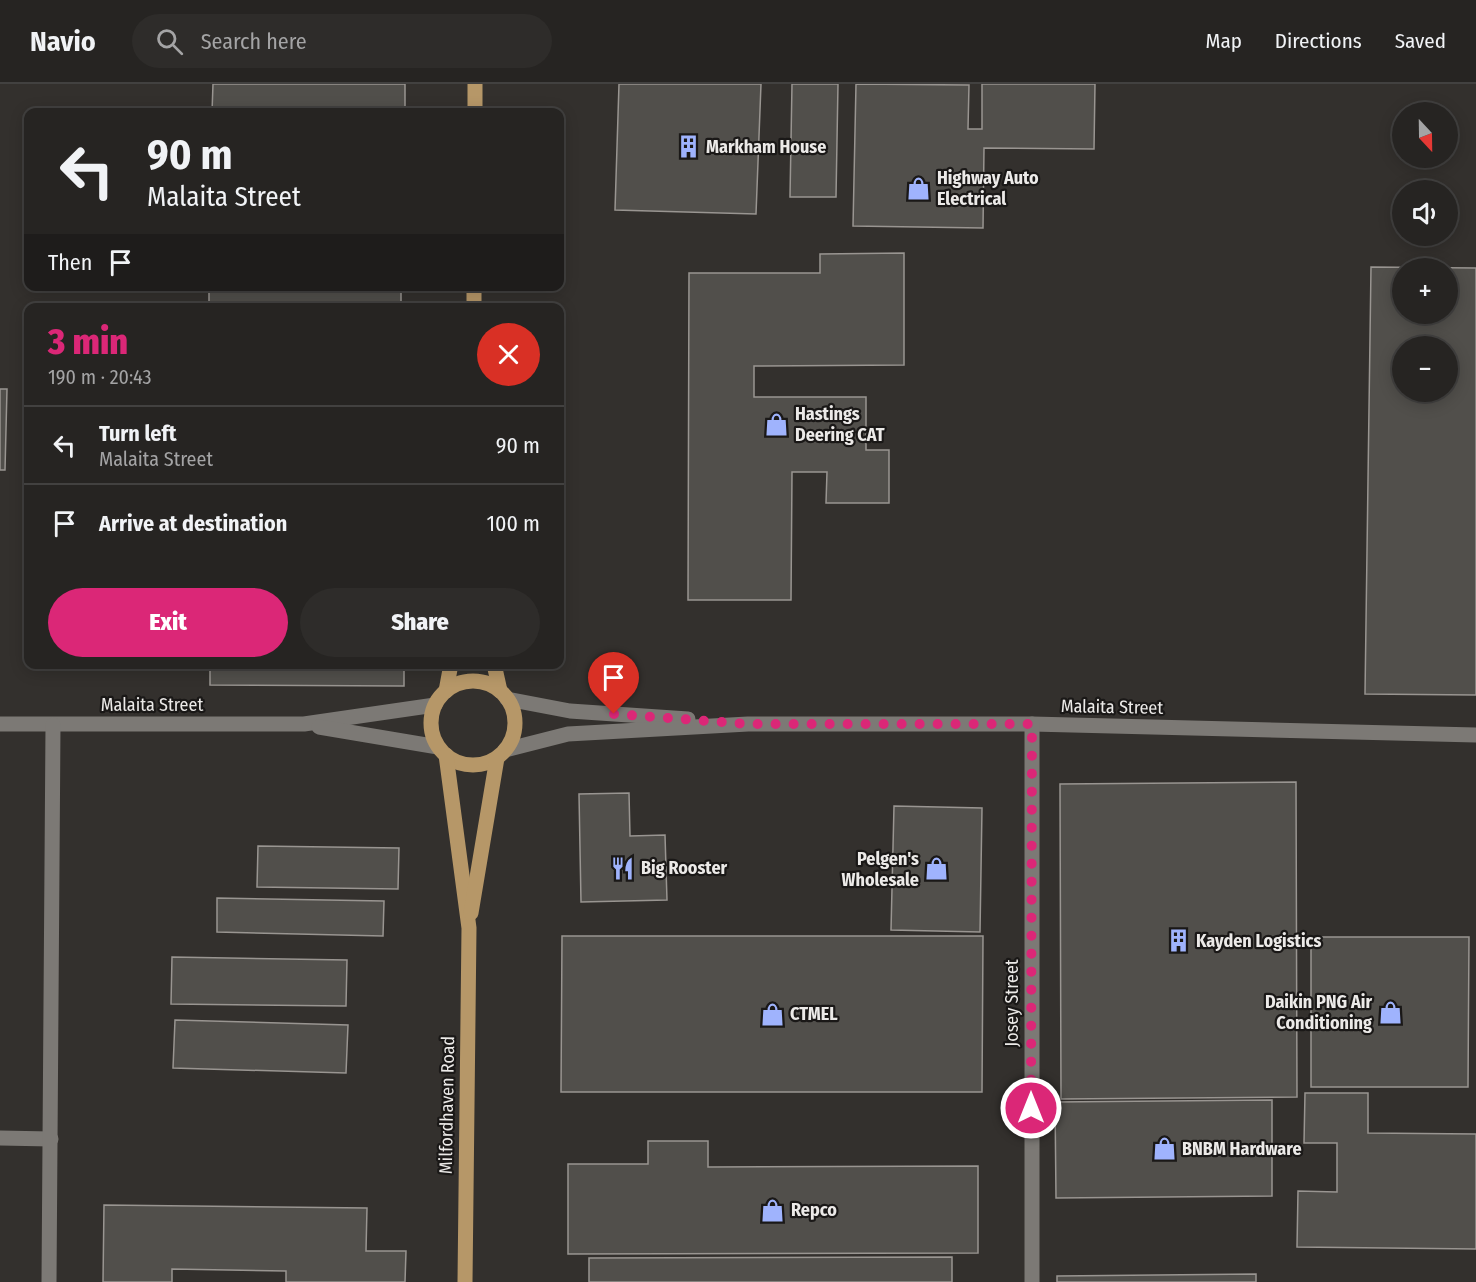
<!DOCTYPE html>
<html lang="en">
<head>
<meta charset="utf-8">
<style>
	:root { --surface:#262422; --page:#2e2c2a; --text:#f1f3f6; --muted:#a4a4a5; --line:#424140; --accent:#db2777 }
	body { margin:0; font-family:"Fira Sans Condensed",sans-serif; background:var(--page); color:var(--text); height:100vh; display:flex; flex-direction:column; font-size:22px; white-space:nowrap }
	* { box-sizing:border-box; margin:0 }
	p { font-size:20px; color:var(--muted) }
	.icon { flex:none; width:33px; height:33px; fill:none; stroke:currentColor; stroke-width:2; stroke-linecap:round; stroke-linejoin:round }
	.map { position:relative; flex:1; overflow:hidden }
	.panel { position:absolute; left:24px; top:219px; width:540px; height:366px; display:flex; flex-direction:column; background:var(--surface); border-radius:12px; box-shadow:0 3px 15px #0003,0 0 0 2px var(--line) }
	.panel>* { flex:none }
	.guide { position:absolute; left:24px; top:24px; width:540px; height:183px; border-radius:12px; box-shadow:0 3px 15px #0003,0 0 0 2px var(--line); background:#262422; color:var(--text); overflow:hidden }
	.needle { width:39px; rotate:158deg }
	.fabs { position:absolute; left:1392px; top:18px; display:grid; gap:12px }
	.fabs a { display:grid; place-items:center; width:66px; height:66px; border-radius:50%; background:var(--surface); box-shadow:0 3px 15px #0003,0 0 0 2px var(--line); font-size:30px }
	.pin { position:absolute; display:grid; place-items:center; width:51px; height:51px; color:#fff; margin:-62px -26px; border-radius:50% 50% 50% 0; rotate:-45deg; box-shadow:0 0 6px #0007 }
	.pin .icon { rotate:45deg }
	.me { position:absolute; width:66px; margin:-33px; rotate:0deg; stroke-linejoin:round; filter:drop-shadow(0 0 4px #0008) }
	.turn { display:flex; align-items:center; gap:21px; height:126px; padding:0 24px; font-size:27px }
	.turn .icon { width:78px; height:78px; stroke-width:2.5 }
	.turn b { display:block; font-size:42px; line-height:51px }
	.then { display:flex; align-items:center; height:57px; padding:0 24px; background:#0003; gap:12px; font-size:22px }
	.round { display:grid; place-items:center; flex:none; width:63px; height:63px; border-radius:32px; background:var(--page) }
	.overview { display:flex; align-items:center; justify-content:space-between; height:102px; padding:0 24px }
	h1 { font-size:36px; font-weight:800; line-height:45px; color:var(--accent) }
	.action { display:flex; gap:12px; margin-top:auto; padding:12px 24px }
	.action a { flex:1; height:69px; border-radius:36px; background:var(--accent); color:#fff; font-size:24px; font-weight:800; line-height:69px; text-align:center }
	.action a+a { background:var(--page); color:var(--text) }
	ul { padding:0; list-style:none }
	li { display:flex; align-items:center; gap:18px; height:78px; padding:0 24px; border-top:2px solid var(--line) }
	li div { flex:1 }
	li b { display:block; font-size:22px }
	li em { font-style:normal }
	header { display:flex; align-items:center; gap:36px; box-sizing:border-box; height:84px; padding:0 30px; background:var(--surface); border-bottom:2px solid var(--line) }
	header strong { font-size:28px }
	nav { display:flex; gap:33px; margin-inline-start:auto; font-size:21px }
	.search { width:420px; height:54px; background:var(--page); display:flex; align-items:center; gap:15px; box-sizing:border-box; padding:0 21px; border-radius:33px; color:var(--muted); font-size:22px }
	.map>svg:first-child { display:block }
</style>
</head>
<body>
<header>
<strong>Navio</strong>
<div class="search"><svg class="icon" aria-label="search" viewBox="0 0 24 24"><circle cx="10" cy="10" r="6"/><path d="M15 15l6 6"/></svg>Search here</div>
<nav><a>Map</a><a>Directions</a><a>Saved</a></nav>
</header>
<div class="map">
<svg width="1476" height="1198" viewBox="0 0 1476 1198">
	<rect width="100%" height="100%" fill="#33302d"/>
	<!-- building -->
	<g fill="#514f4b" stroke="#999591" stroke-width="1.5" fill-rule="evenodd">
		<polygon points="213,0 405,0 405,28 212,28"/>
		<polygon points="619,0 761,0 756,130 615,126"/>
		<polygon points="792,0 838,0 836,113 790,113"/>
		<polygon points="856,0 969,1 968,45 982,45 982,0 1095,0 1094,65 984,64 983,144 853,142"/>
		<polygon points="904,169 904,281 754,282 754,313 866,313 866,366 889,366 889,419 826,419 827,388 792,388 791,516 688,516 689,189 820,189 820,170"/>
		<path d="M1371,183L1476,184V611L1365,610ZM1402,184H1448V230H1402ZM1402,262H1448V308H1402Z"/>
		<rect x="209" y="202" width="192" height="22"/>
		<polygon points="0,305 7,305 5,386 0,386"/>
		<polygon points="210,580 404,580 404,602 210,601"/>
		<polygon points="1296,698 1297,1013 1061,1015 1060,700"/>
		<polygon points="629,709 630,752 665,751 667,816 581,818 579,710"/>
		<polygon points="894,722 982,724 980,848 891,846"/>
		<polygon points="258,762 399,764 398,805 257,803"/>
		<polygon points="217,814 384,817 383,852 217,848"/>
		<polygon points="562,852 983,852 982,1008 561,1008"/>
		<polygon points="1311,853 1469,853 1468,1003 1311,1003"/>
		<polygon points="172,873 347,876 346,922 171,920"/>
		<polygon points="175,936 348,941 346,989 173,984"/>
		<polygon points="1305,1009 1368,1009 1368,1049 1476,1050 1476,1165 1297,1163 1298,1107 1337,1108 1337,1059 1304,1059"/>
		<polygon points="1272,1016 1272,1112 1056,1114 1055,1018"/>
		<polygon points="648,1057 708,1057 708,1083 978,1082 978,1169 568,1170 568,1080 648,1080"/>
		<polygon points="104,1121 367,1124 366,1167 406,1167 405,1198 286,1198 286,1187 172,1185 172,1198 103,1198"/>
		<polygon points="952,1173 952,1198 589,1198 589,1174"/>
		<polygon points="1256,1190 1256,1198 1057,1198 1057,1192"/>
	</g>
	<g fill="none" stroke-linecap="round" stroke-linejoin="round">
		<!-- minor -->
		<g stroke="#7c7975" stroke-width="15">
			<polyline points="507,615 570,627 688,635"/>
			<polyline points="0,640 304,640 435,621"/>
			<polyline points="319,643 438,663"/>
			<polyline points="505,666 568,650 748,640 1032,640 1476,651"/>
			<polyline points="0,1054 51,1055"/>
			<polyline points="49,1198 53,641"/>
			<polyline points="1032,1198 1032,640"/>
		</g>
		<!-- major -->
		<g stroke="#b69768" stroke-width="15">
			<polyline points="475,28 475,0"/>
			<polyline points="474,224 474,202"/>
			<polyline points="494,580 500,607"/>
			<circle cx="473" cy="639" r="42"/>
			<polyline points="446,607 451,580"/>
			<polyline points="446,671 469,844 465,1198"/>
			<polyline points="471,829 497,674"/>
		</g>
	</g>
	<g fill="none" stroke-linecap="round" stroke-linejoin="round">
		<!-- route -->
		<polyline stroke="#db2777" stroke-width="10" stroke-dasharray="0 18" points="614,630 748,640 1032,640 1031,1024"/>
	</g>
	<!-- icons -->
	<defs>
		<symbol id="building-bare" viewBox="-9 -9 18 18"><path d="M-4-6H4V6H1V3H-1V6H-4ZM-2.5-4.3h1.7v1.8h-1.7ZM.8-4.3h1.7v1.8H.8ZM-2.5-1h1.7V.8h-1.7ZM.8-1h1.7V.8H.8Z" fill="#9fb3fd" stroke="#1a1817" stroke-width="2.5" paint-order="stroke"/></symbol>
		<symbol id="shop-bare" viewBox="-9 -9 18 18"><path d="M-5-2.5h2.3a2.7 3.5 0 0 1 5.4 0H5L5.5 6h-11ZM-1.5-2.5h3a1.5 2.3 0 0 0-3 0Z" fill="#9fb3fd" stroke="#1a1817" stroke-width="2.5" paint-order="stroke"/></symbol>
		<symbol id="restaurant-bare" viewBox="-9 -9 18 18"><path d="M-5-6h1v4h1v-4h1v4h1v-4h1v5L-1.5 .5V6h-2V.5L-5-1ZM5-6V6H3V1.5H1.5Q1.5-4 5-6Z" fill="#9fb3fd" stroke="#1a1817" stroke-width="2.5" paint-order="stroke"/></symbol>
	</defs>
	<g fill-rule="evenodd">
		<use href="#building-bare" x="672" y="46" width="33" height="33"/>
		<use href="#shop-bare" x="902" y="88" width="33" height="33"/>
		<use href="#shop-bare" x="760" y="324" width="33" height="33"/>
		<use href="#restaurant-bare" x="606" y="768" width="33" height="33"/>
		<use href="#shop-bare" x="920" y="768" width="33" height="33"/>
		<use href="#building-bare" x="1162" y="840" width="33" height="33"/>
		<use href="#shop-bare" x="1374" y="912" width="33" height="33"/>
		<use href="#shop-bare" x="756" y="914" width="33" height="33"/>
		<use href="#shop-bare" x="1148" y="1048" width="33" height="33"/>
		<use href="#shop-bare" x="756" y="1110" width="33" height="33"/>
	</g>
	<g text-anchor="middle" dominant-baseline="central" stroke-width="4.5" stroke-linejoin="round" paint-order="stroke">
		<!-- poi labels -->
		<g font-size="18" font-weight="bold" fill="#eceae8" stroke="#1a1817" text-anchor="start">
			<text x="706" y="63">Markham House</text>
			<text x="937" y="94">Highway Auto<tspan x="937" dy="21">Electrical</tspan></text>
			<text x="795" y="330">Hastings<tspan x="795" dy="21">Deering CAT</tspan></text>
			<text x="919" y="775" text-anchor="end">Pelgen's<tspan x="919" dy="21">Wholesale</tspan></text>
			<text x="641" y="784">Big Rooster</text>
			<text x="1196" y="857">Kayden Logistics</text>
			<text x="1372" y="918" text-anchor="end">Daikin PNG Air<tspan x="1372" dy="21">Conditioning</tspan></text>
			<text x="790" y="930">CTMEL</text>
			<text x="1182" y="1065">BNBM Hardware</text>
			<text x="791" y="1126">Repco</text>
		</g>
		<!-- street labels -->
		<g font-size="18" fill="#eceae8" stroke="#1a1817">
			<text x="152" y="621">Malaita Street</text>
			<text transform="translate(1112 623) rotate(1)">Malaita Street</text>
			<text transform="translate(1012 919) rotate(-90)">Josey Street</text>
			<text transform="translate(447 1021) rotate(-89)">Milfordhaven Road</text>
		</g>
	</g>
</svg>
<div class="fabs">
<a><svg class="needle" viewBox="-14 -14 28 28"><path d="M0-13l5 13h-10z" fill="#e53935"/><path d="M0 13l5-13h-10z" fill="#a4a4a5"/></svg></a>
<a><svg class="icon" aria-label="sound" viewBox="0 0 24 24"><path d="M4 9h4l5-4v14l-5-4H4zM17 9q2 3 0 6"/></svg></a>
<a>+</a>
<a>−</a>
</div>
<div class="pin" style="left:614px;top:630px;background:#d93025"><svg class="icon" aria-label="arrive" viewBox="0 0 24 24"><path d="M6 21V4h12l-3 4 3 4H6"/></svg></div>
<svg class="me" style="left:1031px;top:1024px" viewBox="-20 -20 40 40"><circle r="17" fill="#db2777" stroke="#fff" stroke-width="3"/><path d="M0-11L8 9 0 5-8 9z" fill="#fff"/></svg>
<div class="guide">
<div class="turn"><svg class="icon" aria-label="left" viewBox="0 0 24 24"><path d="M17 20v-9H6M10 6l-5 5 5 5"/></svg><div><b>90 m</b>Malaita Street</div></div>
<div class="then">Then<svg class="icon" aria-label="arrive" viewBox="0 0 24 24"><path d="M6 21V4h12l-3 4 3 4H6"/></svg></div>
</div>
<section class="panel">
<div class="overview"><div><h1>3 min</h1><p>190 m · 20:43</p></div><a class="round" style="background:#d93025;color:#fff"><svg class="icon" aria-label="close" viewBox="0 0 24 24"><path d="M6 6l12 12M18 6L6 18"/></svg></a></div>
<ul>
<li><svg class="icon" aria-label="left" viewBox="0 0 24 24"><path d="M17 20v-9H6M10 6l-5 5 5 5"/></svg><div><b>Turn left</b><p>Malaita Street</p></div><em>90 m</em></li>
<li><svg class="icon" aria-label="arrive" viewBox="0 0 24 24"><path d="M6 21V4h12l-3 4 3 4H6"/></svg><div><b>Arrive at destination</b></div><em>100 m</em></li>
</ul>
<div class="action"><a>Exit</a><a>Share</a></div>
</section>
</div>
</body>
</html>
